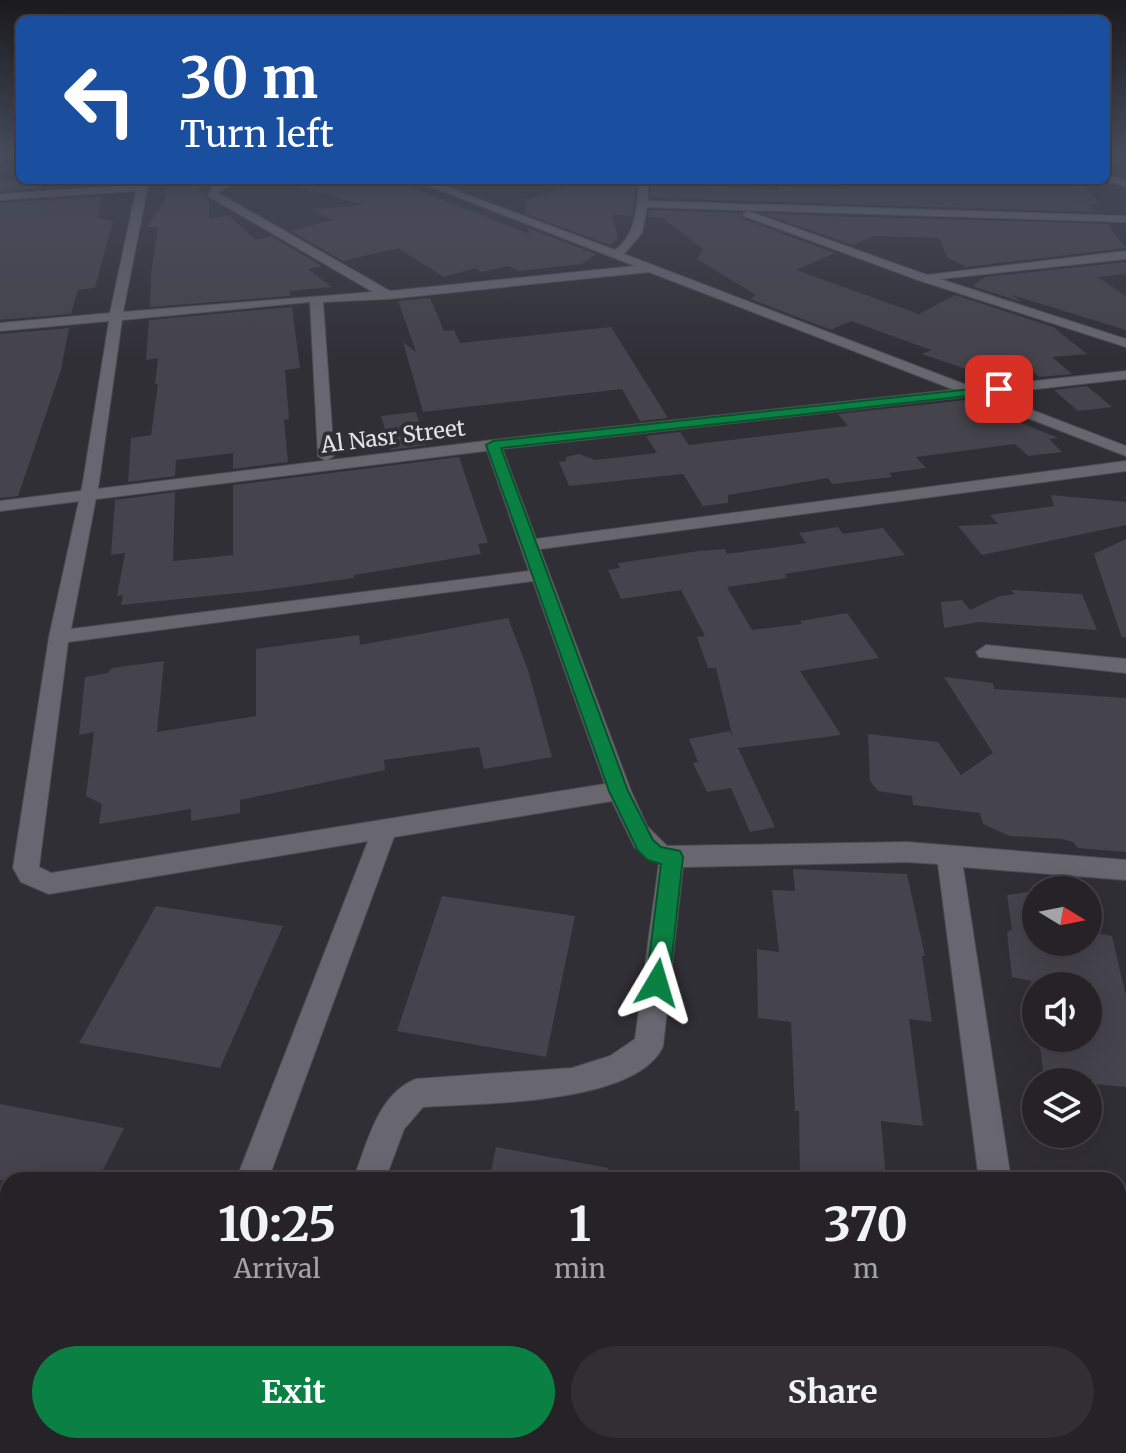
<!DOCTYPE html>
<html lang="en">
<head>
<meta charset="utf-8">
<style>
	:root { --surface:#252328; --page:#312f34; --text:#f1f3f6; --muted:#a3a4a8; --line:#424045; --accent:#0b8043 }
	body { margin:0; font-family:Merriweather,serif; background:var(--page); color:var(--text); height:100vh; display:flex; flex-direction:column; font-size:30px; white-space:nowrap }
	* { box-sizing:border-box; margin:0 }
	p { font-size:26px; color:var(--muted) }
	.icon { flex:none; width:44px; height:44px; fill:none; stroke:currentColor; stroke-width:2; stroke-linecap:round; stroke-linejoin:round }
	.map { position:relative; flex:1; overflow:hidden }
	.drawer { position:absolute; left:0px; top:1172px; width:1126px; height:282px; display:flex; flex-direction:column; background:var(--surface); border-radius:24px 24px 0 0; box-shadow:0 8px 32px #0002,0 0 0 2px var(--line) }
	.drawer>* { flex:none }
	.hud { position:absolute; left:16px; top:16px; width:1094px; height:168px; border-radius:12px; box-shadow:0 8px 32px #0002,0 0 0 2px var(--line); background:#1a4fa0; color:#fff; overflow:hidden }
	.needle { width:52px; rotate:100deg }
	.tools { position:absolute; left:1022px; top:876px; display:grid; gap:16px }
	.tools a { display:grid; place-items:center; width:80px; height:80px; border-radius:50%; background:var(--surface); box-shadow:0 8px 32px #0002,0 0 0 2px var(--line); font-size:40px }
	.pin { position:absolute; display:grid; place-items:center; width:68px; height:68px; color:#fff; margin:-34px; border-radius:16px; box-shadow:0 4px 12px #0006 }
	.me { position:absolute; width:88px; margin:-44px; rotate:7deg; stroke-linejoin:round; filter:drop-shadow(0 0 6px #0008) }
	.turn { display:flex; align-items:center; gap:28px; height:168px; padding:0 32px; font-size:36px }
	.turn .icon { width:104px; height:104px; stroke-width:2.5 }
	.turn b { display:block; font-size:56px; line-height:68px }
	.eta { display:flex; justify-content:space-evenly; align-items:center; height:136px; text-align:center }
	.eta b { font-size:48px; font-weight:700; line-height:56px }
	.primary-button { display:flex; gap:16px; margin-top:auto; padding:16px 32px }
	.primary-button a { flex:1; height:92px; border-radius:48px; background:var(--accent); color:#fff; font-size:32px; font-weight:700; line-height:92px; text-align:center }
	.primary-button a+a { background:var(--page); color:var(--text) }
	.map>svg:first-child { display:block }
</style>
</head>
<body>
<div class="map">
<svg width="1126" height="1453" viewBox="0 0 1126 1453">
	<rect width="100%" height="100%" fill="#312f36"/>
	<!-- building -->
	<g fill="#45434b">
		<polygon points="0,180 46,180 42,188 0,191"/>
		<polygon points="169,180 190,180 205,194 209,200 209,218 229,216 256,240 271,236 322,266 308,269 332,287 290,291 290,296 150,307 151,273 158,227 147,227 164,203"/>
		<polygon points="300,180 392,180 529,234 528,228 596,254 582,264 519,271 508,266 482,272 475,268 444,277 398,248 343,261 291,231 332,220 312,209 364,205 299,187"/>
		<polygon points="587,180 621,180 636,189 632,216 612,214 618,239 610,245 526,214 525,200"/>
		<polygon points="677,180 703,182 703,186 778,190 778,187 849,189 847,180 1079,180 1100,204 1088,204 1096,212 651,198 650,181 676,183"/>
		<polygon points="103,196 97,218 113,221 95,288 78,290 71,314 0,320 0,203"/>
		<polygon points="649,210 740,213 743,219 835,253 796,270 919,314 955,295 1053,327 1087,354 1052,357 1072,374 1039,377 1024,364 969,370 922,354 931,350 851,321 831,330 750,299 756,295 697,259 703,249 663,218 648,217"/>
		<polygon points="764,214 1107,224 1126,248 966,267 947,257 939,238 874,236 853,245"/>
		<polygon points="1126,262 1126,274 1097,277 1126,296 1126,330 1012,295 1022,302 972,286 985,277"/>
		<polygon points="430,298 444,331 454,330 460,343 611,327 668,418 640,421 622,389 423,412 403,342 416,352 398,301"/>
		<polygon points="292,307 300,368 285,370 289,419 284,420 288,462 233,469 233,453 176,460 175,476 128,482 131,438 151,435 158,384 155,384 158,358 146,360 149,320"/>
		<polygon points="69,328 61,370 18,496 0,498 0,334"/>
		<polygon points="1087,386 1112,407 1078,411 1054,390"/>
		<polygon points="966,400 1058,438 1049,439 1062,452 1028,456 1015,444 916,457 926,468 889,473 892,477 832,484 828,478 728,495 728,503 703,506 683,474 569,486 559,462 566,461 566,457 579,454 595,460 657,453 646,436 680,432 689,445 848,426 838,414"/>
		<polygon points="416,412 426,445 391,450 381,416"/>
		<polygon points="459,457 488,543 478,544 481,554 354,575 354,578 259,591 121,605 123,595 117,596 125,553 111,555 115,500 175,492 173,561 233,555 233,485"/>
		<polygon points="1051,495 1126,502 1126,525 982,555 958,526 998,524 990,515 1054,506"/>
		<polygon points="838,527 843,534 883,528 905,555 785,574 787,578 727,587 752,630 802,624 800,621 847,613 879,658 800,671 841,735 738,748 775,827 750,832 731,788 707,792 693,763 698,762 689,739 730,731 733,738 716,668 708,668 697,637 705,636 681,590 621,599 608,570 620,568 618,563 699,551 725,549 727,554 806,543 799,533"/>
		<polygon points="1126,539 1126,637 1122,638 1094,554"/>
		<polygon points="1011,590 1082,594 1097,630 979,622 944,628 941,602 962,600 970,610 1000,596 1015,594"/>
		<polygon points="508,618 528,670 552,757 484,769 479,747 384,760 385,770 240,800 240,813 191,821 191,809 99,824 102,804 86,796 94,732 79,735 85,677 108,673 112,668 164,661 157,732 256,716 256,649 359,635 360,645"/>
		<polygon points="944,677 993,683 994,689 1126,698 1126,852 1078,848 1073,842 1062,839 1010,836 983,824 980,813 913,805 912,796 878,791 870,781 868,734 938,742 961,775 993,753"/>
		<polygon points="793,869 907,874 925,956 922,956 932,1022 909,1019 923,1126 881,1121 886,1180 800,1180 799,1111 795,1111 791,1022 758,1018 757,949 779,952 772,890 795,891"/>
		<polygon points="1036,891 1036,942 1088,942 1088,932 1112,936 1126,996 1126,1087 1044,1079 1039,1038 1088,1038 1088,986 1031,986 1031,981 1012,977 1007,933 1012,929 1007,895"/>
		<polygon points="442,896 575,916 546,1057 397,1031"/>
		<polygon points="156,906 283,926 220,1068 79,1043"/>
		<polygon points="0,1104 124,1128 98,1180 0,1180"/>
		<polygon points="496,1147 608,1168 607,1180 489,1180"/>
	</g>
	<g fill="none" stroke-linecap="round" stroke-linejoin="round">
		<defs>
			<g id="minor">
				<polygon points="0,154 9,154 0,165"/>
				<polygon points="1106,174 1126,181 1126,187 1105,180"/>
				<path d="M139,180H149L123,312L373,292L208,196L213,185L224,180H237L218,193L390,291L635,266L414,180H428L615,250C636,235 636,211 639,187L624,180L648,183V201L1126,216V222L647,207L642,233L624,254L1126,446V456L649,272L388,299L323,302L334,456L326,461L318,456L310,302L122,320L99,482L71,629L529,571L485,445L493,440L501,445L536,539L1126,461V471L540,549L631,791L647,826L667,846L907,842L1126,860V880L963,867L1011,1180H979L938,864L907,862L683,867L663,1046C637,1105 480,1103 423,1107L404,1129L385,1180H353C367,1145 377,1094 416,1079L572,1068L610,1056L635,1039L659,863L635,848L612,801L394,837L268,1180H236L368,841L49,894L21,882L13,868L49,637L83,482L109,321L0,331V323L110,313L136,191L0,200V194L138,185ZM533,581L605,784L51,873L39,867L68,642Z"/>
				<polygon points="748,211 927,275 1126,251 1126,259 940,279 1126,339 1126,347 918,280 744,216 743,214"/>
				<polygon points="986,645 1126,659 1126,673 979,657 976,652"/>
				<polygon points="47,1446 85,1446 82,1453 44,1453"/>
				<polygon points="1014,1446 1052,1446 1053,1453 1015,1453"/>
			</g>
			<polygon id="tertiary" points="1126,371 1126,379 493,450 0,511 0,501 493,440"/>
		</defs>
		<!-- minor casing -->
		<use href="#minor" stroke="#4e4c53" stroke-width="2"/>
		<!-- tertiary casing -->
		<use href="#tertiary" stroke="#4e4c53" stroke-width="2"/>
		<!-- minor -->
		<use href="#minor" fill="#68676f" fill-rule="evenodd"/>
		<!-- tertiary -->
		<use href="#tertiary" fill="#68676f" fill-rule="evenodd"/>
	</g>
	<!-- sky -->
	<linearGradient id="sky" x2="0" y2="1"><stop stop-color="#1b1a1e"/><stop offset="0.43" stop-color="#484d5d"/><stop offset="1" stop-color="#484d5d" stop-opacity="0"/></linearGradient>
	<rect width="1126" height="357" fill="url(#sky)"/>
	<!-- route -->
	<polygon fill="#0b8043" stroke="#07532c" stroke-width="2" points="999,386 1005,389 1003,392 501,448 628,791 653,840 661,847 680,851 683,857 669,983 665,990 657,993 649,990 646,983 661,864 648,860 638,851 609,791 486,445 493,441"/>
	<g text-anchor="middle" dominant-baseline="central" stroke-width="8" stroke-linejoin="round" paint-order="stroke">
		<!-- far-street labels -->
		<g font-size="22" fill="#e4e3e8" stroke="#312f36">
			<text transform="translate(393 436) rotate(-7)">Al Nasr Street</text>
		</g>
	</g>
</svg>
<div class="tools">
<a><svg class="needle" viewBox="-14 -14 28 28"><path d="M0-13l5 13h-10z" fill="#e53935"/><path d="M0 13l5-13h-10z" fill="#a3a4a8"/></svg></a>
<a><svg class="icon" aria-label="sound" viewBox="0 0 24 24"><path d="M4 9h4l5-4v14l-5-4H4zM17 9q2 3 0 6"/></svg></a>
<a><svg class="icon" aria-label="layers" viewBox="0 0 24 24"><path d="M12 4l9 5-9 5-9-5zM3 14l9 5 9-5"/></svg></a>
</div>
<div class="pin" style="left:999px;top:389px;background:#d93025"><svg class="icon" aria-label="arrive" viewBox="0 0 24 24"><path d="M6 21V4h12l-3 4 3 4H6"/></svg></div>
<svg class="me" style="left:657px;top:983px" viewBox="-20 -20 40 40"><path d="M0-17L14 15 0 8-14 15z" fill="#0b8043" stroke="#fff" stroke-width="4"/></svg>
<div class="hud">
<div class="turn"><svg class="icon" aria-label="left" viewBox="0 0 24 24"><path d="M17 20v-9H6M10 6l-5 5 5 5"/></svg><div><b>30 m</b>Turn left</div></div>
</div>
<section class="drawer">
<div class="eta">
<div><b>10:25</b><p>Arrival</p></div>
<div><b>1</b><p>min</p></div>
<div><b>370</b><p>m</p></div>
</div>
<div class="primary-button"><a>Exit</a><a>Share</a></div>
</section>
</div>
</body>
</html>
